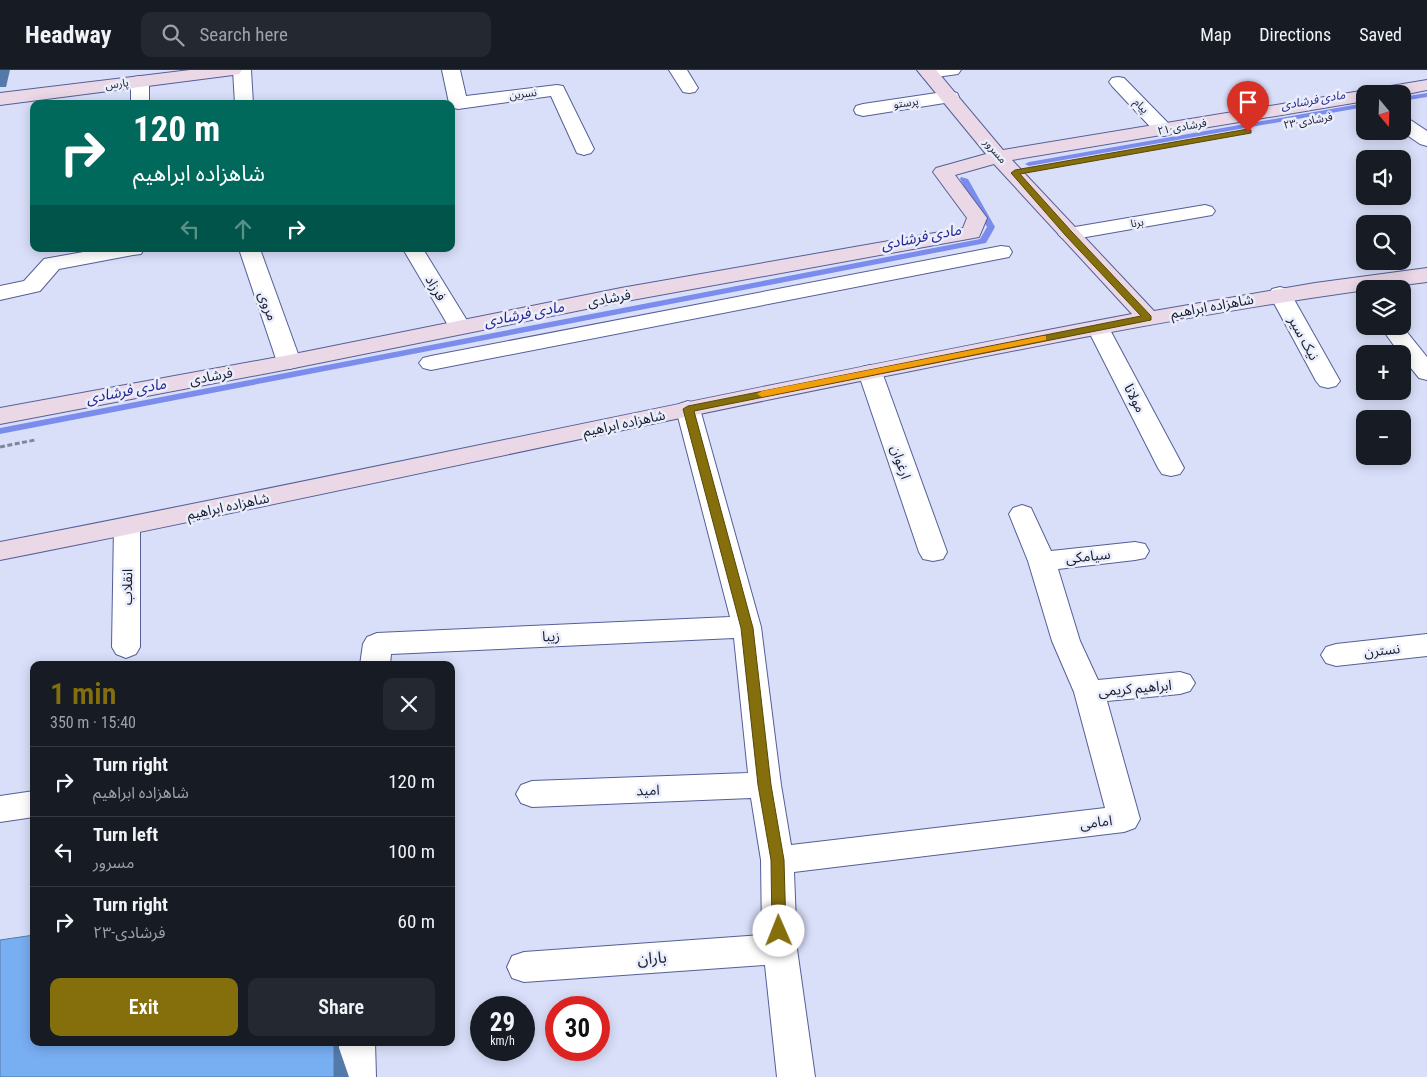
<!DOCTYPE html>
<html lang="en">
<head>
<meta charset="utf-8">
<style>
	:root { --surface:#171b24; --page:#242831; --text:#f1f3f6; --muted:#9ea1a6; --line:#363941; --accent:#856f0d }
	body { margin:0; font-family:"Roboto Condensed","Noto Sans Arabic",sans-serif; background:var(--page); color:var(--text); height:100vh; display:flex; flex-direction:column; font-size:19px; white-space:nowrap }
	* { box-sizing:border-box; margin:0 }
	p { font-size:16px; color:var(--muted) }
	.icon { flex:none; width:28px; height:28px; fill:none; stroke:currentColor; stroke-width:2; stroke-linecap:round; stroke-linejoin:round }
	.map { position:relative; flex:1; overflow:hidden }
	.panel { position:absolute; left:30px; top:591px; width:425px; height:385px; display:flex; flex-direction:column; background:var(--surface); border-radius:10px; box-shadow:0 2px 12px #0003 }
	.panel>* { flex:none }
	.top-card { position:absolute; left:30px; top:30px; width:425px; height:152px; border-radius:10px; box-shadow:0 2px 12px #0003; background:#00695c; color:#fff; overflow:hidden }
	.needle { width:32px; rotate:161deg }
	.controls { position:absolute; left:1356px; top:15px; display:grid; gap:10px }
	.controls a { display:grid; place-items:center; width:55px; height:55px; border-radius:10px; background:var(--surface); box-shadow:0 2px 12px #0003; font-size:25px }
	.speed { position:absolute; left:470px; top:926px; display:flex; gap:10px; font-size:25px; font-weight:700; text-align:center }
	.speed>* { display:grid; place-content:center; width:65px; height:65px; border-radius:50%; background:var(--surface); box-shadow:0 2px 12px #0003; line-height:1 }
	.speed small { font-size:12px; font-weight:400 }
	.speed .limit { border:8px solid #d22; background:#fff; color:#111 }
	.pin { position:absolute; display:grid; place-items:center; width:42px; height:42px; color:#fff; margin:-51px -21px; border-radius:50% 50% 50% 0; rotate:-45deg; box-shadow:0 0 5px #0007 }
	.pin .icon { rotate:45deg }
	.me { position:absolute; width:55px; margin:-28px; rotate:359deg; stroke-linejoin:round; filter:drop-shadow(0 0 4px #0008) }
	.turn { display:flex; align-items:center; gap:18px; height:105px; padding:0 20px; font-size:22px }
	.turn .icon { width:65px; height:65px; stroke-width:2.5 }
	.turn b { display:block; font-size:35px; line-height:42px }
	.lanes { display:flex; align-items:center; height:48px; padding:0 20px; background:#0003; justify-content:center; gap:25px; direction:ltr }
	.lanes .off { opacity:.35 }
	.round { display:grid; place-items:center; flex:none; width:52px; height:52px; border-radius:10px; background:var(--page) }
	.head { display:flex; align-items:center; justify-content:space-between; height:85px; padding:0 20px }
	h1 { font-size:30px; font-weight:600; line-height:38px; color:var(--accent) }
	.action { display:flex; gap:10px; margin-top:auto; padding:10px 20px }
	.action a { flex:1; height:58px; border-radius:10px; background:var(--accent); color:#fff; font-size:20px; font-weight:600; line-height:58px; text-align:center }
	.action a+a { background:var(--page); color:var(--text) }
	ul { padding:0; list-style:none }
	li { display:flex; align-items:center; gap:15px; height:70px; padding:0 20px; border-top:1px solid var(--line) }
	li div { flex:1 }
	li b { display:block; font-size:19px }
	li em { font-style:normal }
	header { display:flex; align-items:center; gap:30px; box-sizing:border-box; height:70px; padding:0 25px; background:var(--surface); border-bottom:1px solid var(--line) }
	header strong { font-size:24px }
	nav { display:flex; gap:28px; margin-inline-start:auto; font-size:18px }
	.search { width:350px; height:45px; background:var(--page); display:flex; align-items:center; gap:12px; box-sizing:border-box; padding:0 18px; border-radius:10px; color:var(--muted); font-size:19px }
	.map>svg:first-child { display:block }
</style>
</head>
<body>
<header>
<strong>Headway</strong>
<div class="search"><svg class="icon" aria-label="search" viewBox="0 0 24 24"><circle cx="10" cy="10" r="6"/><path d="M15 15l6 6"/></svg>Search here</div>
<nav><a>Map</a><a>Directions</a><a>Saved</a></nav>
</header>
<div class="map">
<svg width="1427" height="1007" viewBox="0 0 1427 1007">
	<rect width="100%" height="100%" fill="#d9dff9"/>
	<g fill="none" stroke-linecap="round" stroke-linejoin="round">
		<!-- stream -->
		<g fill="#7b8cec" fill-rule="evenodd">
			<polygon points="1427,23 1427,27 1402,31 1402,27"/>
			<polygon points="1365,33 1365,37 1029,96 1025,94 1029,92"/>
			<polygon points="961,107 968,109 995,157 986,173 0,364 0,358 980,169 987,157 960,109"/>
		</g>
		<defs>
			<g id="street">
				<polygon points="233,0 251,0 253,34 235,34"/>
				<polygon points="442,0 460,0 466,26 557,15 563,16 594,79 591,83 584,85 577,83 551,26 458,39 451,37 451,34 449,33"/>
				<polygon points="669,0 687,0 698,18 695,22 689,23 683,22"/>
				<polygon points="922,0 961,0 958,4 929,8 923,7 920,3"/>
				<polygon points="140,6 146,7 149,11 149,34 131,34 131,11 134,7"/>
				<polygon points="1118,7 1124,8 1171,56 1174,60 1171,64 1164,66 1157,64 1112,16 1109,12 1112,8"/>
				<polygon points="950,21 957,23 959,27 957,31 863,46 856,44 854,40 856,36 863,34"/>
				<polygon points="1402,47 1409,49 1427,61 1427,76 1420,74 1401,61"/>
				<polygon points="1205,135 1212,137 1215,141 1212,145 1069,170 1062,168 1058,164 1062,160 1069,158"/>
				<polygon points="1001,176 1009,177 1012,182 1009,187 431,300 423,298 419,293 423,288 431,286"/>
				<polygon points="100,179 144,179 141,184 133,185 59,199 40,221 0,230 0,216 24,211 44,189"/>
				<polygon points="239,179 260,179 301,292 297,297 289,299 281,297 277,292"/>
				<polygon points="403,179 423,179 471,257 468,262 460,264 452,262"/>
				<polygon points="1280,217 1288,219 1291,224 1340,311 1336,316 1328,318 1320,316 1316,311 1269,224 1272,219"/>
				<polygon points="1098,251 1106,253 1109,258 1184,398 1180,404 1171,406 1162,404 1158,398 1087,258 1090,253"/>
				<polygon points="1380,256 1402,256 1427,287 1427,310 1419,308 1402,287 1402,284 1400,284"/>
				<polygon points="870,295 878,297 882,302 947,482 943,489 933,491 923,489 919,482 858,302 862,297"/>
				<polygon points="688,331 697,334 700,339 761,557 781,715 791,775 1105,738 1074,622 1052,571 1028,491 1009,444 1013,438 1022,435 1031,438 1051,481 1135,472 1145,474 1149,481 1145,488 1135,490 1058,499 1080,571 1098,610 1180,602 1190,605 1195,613 1190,621 1180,624 1107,631 1140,749 1135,758 1124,762 794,802 797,879 815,1007 777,1007 765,895 524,912 512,908 507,897 512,886 524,882 762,865 761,790 751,728 532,737 521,733 516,724 521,715 532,711 748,703 734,568 391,584 390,595 360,595 363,574 367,567 377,563 730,547 676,339 679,334"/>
				<polygon points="127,448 136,451 140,457 140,577 136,584 126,588 116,584 112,577 114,457 118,451"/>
				<polygon points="1427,564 1427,586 1336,596 1326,593 1321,585 1326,577 1336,574"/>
				<polygon points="34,721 34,747 0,752 0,726"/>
				<polygon points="339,972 375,972 376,1007 338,1007"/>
			</g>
			<g id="secondary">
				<polygon points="190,0 242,0 239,4 233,5 0,35 0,23"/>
				<path d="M917,0H936L1003,80L1427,10V20L1402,25L1365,24V31L1012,90L1154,241L1315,213L1427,198V212C1256,233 1086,266 916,300C610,360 306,430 0,490V472C378,399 754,315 1132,244L994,94L955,105L987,148L979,167L621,232L289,299L0,354V338L289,285L621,218L963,158L967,148L933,102L936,98L986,84Z"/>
			</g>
		</defs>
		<!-- street casing -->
		<use href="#street" stroke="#555f96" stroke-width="2"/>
		<!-- secondary casing -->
		<use href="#secondary" stroke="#555f96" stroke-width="2"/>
		<!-- path -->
		<polyline stroke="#80859e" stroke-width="3" stroke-dasharray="5 2.5" stroke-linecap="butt" points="0,377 35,370"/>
		<!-- street -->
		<use href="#street" fill="#fff" fill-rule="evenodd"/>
		<!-- secondary -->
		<use href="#secondary" fill="#ebd8e7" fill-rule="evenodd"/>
	</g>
	<!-- shaded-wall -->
	<g fill="#547aa9">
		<polygon points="0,0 10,0 6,17 0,17"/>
		<polygon points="324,972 337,972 349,1007 334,1007"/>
	</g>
	<!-- building -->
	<polygon fill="#78aef2" stroke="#547aa9" points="34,865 34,972 334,972 334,1007 0,1007 0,870"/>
	<!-- route -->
	<polygon fill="#856f0d" stroke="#564808" points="1248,59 1251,60 1251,63 1020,104 1072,162 1151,246 1151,250 694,341 753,558 771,715 784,790 786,861 784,865 779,867 774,865 772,861 771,790 758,715 741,558 683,339 688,336 1141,246 1066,166 1011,103 1015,100"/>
	<!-- slow -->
	<polygon fill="#f59e0b" points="1043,266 1046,266 1046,270 762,327 757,324 762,321"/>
	<g text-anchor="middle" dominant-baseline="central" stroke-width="5" stroke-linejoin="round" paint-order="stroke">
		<!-- far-street labels -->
		<g font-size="11" fill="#181c33" stroke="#eaedfa">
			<text transform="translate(117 14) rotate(-7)">پارس</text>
			<text transform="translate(523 24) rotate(-7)">نسرین</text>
			<text transform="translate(906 33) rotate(-8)">پرستو</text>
			<text transform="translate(1141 36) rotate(46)">پیام</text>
			<text transform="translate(1308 51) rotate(-10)">۲۳-فرشادی</text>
			<text transform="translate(1182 57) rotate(-10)">۲۱-فرشادی</text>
			<text transform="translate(995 81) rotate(49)">مسرور</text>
			<text transform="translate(1137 153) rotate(-10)">برنا</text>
		</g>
		<!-- far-water labels -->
		<g font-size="12" font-style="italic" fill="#272392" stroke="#eaedfa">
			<text transform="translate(1313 30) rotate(-10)">مادی فرشادی</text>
		</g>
		<!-- street labels -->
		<g font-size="14" fill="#181c33" stroke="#eaedfa">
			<text transform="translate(436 218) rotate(60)">فرزاد</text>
			<text transform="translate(609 228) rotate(-11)">فرشادی</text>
			<text transform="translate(268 236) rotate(70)">مروی</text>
			<text transform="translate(1212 236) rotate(-10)">شاهزاده ابراهیم</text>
			<text transform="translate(1304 268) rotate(61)">نیک سیر</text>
			<text transform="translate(211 306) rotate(-11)">فرشادی</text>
			<text transform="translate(1135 328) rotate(63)">مولانا</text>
			<text transform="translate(624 353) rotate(-12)">شاهزاده ابراهیم</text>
			<text transform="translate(901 392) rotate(71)">ارغوان</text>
			<text transform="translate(228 436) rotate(-12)">شاهزاده ابراهیم</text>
			<text transform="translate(1088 486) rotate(-6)">سیامکی</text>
			<text transform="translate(127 517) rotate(-89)">انقلاب</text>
			<text transform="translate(551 566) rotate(-2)">زیبا</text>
			<text transform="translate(1382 580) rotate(-6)">نسترن</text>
			<text transform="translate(1135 618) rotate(-5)">ابراهیم کریمی</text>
			<text transform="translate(648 720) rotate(-2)">امید</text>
			<text transform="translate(1096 752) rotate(-7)">امامی</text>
		</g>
		<!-- water labels -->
		<g font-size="15" font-style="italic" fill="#272392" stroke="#eaedfa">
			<text transform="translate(921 167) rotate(-11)">مادی فرشادی</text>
			<text transform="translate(524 244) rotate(-11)">مادی فرشادی</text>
			<text transform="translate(126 321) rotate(-11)">مادی فرشادی</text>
		</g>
		<!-- near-street labels -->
		<g font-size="16" fill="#181c33" stroke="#eaedfa">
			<text transform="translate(652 888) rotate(-4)">باران</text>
		</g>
	</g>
</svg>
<div class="controls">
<a><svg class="needle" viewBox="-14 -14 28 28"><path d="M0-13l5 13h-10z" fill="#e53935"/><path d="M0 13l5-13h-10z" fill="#9ea1a6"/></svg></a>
<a><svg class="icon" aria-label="sound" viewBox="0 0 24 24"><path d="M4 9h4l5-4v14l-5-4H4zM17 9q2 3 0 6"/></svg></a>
<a><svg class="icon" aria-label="search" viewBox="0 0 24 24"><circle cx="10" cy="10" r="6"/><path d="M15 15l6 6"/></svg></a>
<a><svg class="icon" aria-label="layers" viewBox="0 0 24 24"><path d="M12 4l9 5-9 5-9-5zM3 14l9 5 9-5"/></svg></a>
<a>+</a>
<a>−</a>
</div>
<div class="speed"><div>29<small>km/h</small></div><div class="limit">30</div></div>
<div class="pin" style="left:1248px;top:62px;background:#d93025"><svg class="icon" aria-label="arrive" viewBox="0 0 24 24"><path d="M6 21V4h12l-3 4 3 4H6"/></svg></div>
<svg class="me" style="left:779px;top:861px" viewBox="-20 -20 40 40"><circle r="19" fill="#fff"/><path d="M0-13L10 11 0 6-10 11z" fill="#856f0d"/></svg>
<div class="top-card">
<div class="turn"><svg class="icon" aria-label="right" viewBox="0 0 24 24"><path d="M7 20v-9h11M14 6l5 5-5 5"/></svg><div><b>120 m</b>شاهزاده ابراهیم</div></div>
<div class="lanes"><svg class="icon off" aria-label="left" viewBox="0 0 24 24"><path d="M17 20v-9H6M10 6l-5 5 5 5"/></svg><svg class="icon off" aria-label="ahead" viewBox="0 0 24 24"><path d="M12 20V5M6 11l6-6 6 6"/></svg><svg class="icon" aria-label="right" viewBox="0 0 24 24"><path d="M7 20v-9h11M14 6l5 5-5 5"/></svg></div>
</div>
<section class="panel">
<div class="head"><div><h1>1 min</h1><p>350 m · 15:40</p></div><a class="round"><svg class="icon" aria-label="close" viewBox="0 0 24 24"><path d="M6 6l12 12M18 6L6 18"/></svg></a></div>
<ul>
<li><svg class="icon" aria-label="right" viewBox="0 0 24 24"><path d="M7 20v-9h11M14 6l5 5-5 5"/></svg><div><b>Turn right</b><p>شاهزاده ابراهیم</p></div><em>120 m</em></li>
<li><svg class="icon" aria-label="left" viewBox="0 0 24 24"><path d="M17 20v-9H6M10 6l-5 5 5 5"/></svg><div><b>Turn left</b><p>مسرور</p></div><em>100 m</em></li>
<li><svg class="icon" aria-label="right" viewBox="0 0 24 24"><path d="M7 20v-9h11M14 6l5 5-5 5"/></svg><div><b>Turn right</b><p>۲۳-فرشادی</p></div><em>60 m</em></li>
</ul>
<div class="action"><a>Exit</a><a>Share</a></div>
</section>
</div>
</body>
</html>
